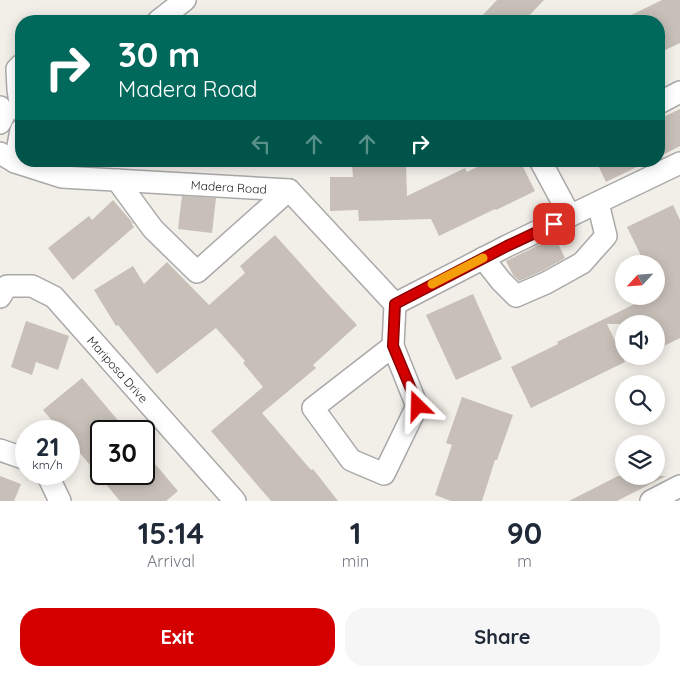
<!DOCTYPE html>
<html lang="en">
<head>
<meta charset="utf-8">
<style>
	:root { --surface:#fff; --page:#f6f6f7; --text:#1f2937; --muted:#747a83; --accent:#d40000 }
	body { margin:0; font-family:Quicksand,sans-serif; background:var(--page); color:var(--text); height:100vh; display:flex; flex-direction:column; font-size:19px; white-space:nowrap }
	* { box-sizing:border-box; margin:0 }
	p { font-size:16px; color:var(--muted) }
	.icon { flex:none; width:28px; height:28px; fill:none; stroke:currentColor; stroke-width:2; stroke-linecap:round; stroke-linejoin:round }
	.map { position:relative; height:501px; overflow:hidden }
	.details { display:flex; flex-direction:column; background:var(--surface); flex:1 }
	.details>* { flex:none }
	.top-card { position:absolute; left:15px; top:15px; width:650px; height:152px; border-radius:20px; box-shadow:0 2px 12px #0003; background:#00695c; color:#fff; overflow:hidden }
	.needle { width:32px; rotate:244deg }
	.controls { position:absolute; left:615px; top:255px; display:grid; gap:10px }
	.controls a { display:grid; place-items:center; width:50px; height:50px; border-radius:50%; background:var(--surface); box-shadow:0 2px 12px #0003; font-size:25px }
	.speed { position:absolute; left:15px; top:420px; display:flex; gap:10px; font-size:25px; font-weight:700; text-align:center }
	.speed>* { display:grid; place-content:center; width:65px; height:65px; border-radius:50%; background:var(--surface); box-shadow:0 2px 12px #0003; line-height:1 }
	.speed small { font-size:12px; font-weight:400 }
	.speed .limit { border:2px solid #111; border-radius:8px; background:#fff; color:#111 }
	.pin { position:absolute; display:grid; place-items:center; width:42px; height:42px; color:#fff; margin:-21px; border-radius:10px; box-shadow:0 2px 8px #0006 }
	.me { position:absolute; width:55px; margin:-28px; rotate:338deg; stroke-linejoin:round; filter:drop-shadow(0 0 4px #0008) }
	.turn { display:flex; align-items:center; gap:18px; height:105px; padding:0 20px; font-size:22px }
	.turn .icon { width:65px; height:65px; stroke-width:2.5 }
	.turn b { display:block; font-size:35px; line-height:42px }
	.lanes { display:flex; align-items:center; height:48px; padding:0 20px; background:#0003; justify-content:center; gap:25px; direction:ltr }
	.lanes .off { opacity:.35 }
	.eta { display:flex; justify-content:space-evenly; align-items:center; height:85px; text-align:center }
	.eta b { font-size:30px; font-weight:700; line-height:35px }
	.action { display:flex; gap:10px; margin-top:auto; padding:10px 20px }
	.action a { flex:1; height:58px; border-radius:20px; background:var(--accent); color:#fff; font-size:20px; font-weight:700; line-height:58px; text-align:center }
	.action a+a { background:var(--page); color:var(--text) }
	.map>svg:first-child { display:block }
</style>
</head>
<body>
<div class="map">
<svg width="680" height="501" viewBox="0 0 680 501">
	<rect width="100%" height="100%" fill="#f2efe9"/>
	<!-- building -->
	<g fill="#c7bfb8">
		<polygon points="497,0 544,0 524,21 477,21"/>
		<polygon points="662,0 680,0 680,43 659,53 659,21 619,21"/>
		<polygon points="680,109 680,146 659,157 659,119"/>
		<polygon points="489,161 520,161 535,191 496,210 495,209 439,236 431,219 359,221 358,210 330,211 330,177 353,177 352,165 406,164 407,196 465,168 467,172"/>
		<polygon points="596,161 649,161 606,182"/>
		<polygon points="182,196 216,198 212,233 178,229"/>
		<polygon points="113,200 131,221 134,224 131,223 134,227 73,280 48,248 89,216 92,220"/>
		<polygon points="673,205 680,220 680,338 656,350 656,324 607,324 625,362 531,408 511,367 558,344 557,342 651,296 656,296 656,264 645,264 627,227"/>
		<polygon points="275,235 327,293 357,325 313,365 316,368 262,413 311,470 313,469 338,501 271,501 211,431 263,387 243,363 245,361 216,328 157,374 118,325 116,326 94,290 133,266 144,284 167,262 209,305 245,273 240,266"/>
		<polygon points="555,237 565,258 540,272 519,281 513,275 506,261"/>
		<polygon points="473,294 502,359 456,380 426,315"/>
		<polygon points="26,321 69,336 58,370 36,362 32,375 11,367"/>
		<polygon points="82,378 127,431 101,431 101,474 144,474 144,451 178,491 166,501 120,501 69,440 69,431 61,431 43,410"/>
		<polygon points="462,397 513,415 497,460 495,460 482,501 451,501 435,495 452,445 446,443"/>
		<polygon points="0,476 21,484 14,501 0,501"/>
		<polygon points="618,476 666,476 617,501 569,501"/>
	</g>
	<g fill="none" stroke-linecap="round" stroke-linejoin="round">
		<defs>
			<g id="minor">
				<polyline points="158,21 185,0"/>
				<polyline points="21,65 17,69 18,89 21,111"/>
				<polyline points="659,103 680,92"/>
				<polyline points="0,107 4,115 0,123"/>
				<path id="s1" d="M0,153L15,162L62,177L289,190L395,304L393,346"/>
				<polyline points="543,161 541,162 570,216"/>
				<polyline points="15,162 21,130"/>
				<polyline points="117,180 153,229 197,272 289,190"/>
				<polyline points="483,258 501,281 516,296 546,283 582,263 606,236 598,203"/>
				<path id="s2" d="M0,297L7,286H32L54,297L235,501"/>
				<polyline points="395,304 507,246 680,163"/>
				<polygon points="393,346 417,406 384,474 351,460 313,408"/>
				<polyline points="0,450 26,459"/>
				<polyline points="45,474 48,476 60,501"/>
				<polyline points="651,501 680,486"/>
			</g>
		</defs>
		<!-- minor casing -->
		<use href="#minor" stroke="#a9a9a9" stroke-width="24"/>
		<!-- minor -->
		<use href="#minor" stroke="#fff" stroke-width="21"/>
	</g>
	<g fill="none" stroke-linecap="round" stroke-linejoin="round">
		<defs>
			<polyline id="route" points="418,406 393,346 395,304 507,246 554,224"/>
		</defs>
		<!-- route casing -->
		<use href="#route" stroke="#8a0000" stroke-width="12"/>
		<!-- route -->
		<use href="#route" stroke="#d40000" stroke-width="9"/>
		<!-- slow -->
		<polyline stroke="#f59e0b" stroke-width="9" points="432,284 483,258"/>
	</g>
	<g text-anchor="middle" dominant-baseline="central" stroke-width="4.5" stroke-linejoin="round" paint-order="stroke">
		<!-- street labels -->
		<g font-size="12" fill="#222" stroke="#fff">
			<text stroke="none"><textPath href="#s1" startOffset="234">Madera Road</textPath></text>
			<text stroke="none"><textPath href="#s2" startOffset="159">Mariposa Drive</textPath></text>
		</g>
	</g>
</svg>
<div class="controls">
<a><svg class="needle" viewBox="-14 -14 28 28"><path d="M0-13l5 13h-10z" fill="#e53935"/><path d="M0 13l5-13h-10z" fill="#747a83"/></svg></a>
<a><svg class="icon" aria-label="sound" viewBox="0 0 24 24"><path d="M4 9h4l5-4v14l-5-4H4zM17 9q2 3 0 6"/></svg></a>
<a><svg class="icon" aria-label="search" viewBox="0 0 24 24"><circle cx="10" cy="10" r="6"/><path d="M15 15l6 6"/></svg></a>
<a><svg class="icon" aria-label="layers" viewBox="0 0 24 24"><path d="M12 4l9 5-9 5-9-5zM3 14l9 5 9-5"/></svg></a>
</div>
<div class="speed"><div>21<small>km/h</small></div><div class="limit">30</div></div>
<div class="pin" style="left:554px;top:224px;background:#d93025"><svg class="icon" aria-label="arrive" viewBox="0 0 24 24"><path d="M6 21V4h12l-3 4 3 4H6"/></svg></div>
<svg class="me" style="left:418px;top:406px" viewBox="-20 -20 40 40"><path d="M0-17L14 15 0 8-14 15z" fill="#d40000" stroke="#fff" stroke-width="4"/></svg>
<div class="top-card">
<div class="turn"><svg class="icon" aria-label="right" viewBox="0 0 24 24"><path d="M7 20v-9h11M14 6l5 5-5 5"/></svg><div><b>30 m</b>Madera Road</div></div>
<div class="lanes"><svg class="icon off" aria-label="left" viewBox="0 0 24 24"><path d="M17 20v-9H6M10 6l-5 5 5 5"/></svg><svg class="icon off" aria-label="ahead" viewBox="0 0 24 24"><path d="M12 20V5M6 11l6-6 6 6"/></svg><svg class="icon off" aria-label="ahead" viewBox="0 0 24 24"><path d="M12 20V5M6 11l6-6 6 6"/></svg><svg class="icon" aria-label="right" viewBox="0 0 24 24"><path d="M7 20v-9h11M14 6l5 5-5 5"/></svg></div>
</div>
</div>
<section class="details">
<div class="eta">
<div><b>15:14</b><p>Arrival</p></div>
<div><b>1</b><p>min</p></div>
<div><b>90</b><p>m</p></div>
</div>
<div class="action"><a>Exit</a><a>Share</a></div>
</section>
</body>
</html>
